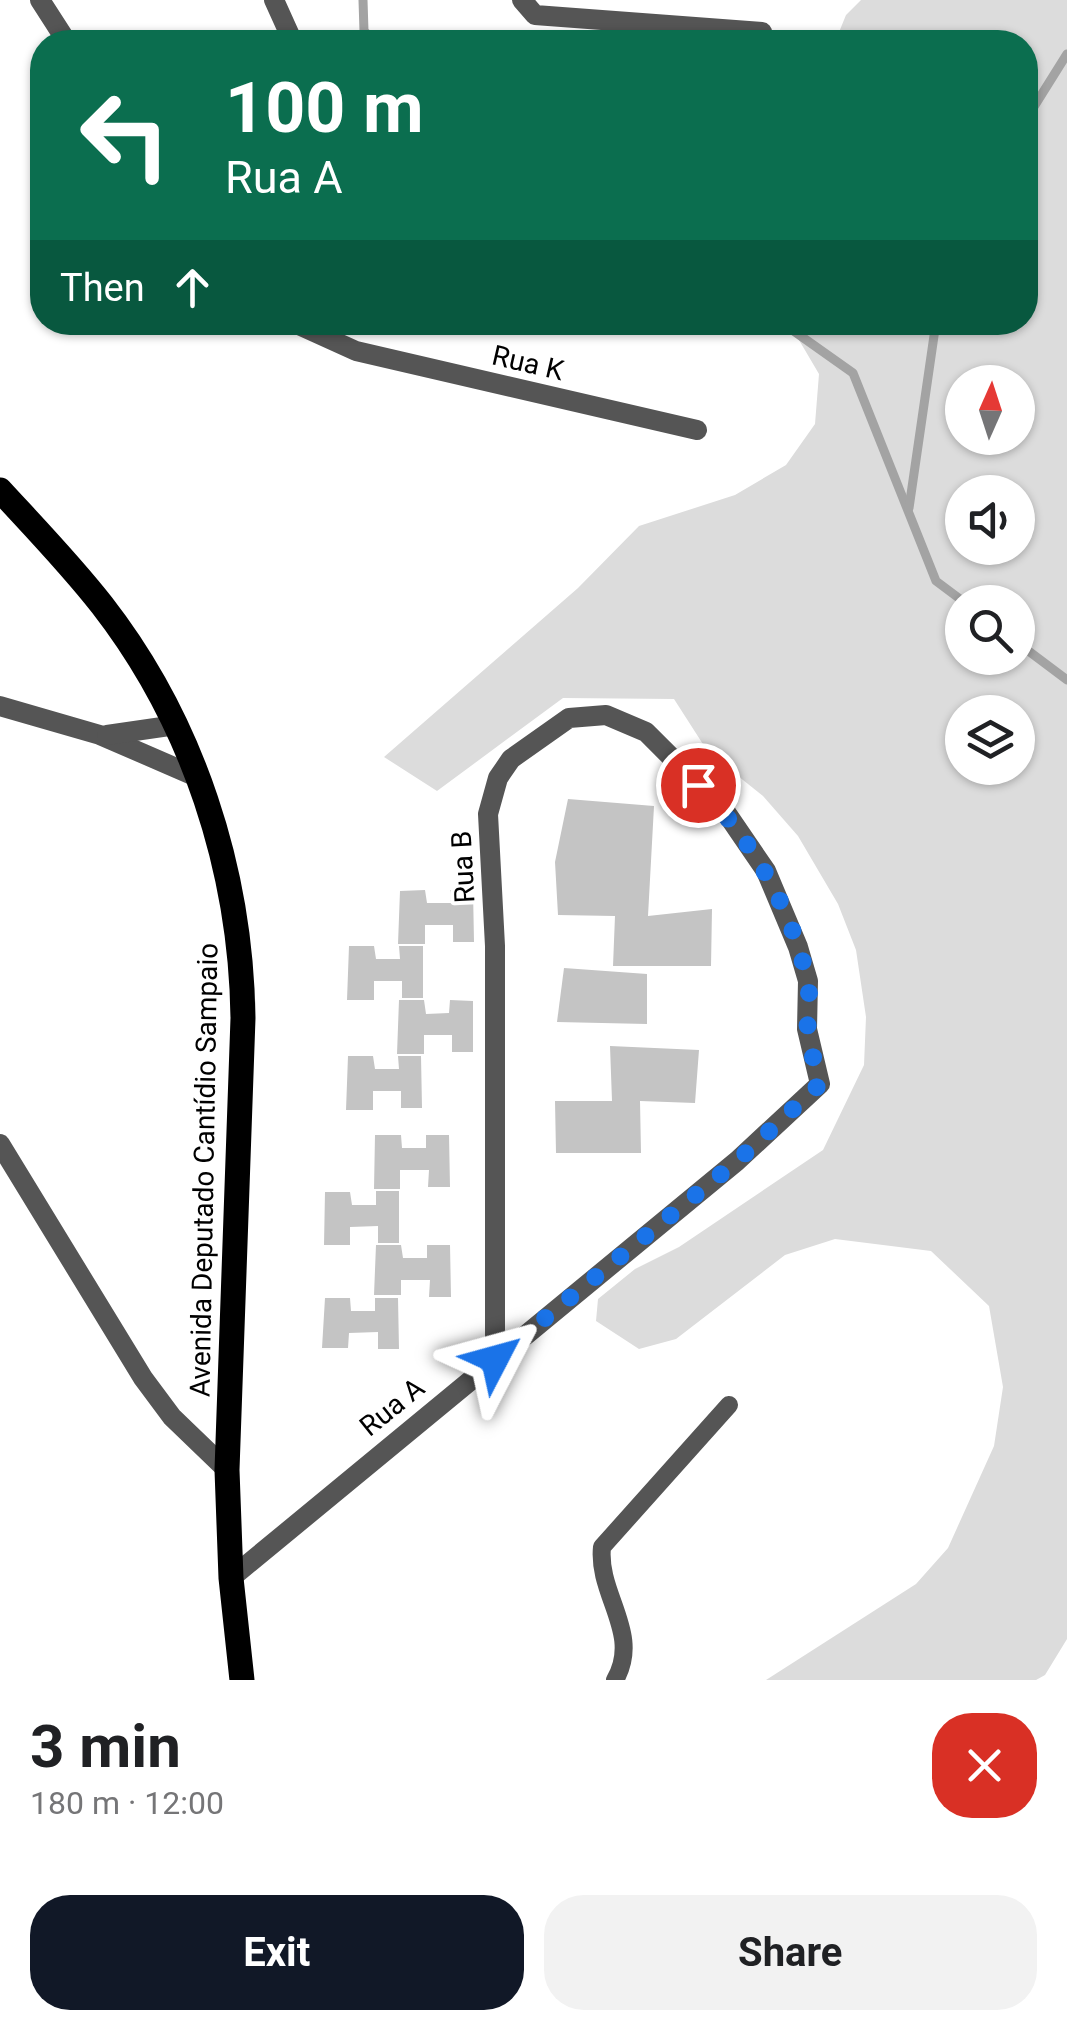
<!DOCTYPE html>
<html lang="en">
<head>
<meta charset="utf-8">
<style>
	:root { --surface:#fff; --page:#f2f2f2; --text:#202124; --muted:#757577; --accent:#111827 }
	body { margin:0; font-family:Roboto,sans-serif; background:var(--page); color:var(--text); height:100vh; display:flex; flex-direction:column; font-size:38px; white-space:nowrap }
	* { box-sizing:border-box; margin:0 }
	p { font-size:32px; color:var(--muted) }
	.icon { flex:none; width:55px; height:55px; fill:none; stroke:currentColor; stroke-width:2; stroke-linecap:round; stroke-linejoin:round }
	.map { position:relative; height:1680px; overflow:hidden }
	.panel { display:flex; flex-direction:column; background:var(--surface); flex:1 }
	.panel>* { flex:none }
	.banner { position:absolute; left:30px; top:30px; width:1008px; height:305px; border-radius:40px; box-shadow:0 2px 8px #0004; background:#0b6e4f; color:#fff; overflow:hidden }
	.needle { width:65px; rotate:3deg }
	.fabs { position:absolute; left:945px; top:365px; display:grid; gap:20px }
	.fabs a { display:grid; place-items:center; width:90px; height:90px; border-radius:50%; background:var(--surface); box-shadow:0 2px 8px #0004; font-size:50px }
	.pin { position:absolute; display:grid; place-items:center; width:85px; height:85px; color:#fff; margin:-42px; border:5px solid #fff; border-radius:50%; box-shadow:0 2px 10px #0007 }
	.me { position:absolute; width:110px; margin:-55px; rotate:51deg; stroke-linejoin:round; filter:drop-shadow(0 0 8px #0008) }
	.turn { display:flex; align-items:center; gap:35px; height:210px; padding:0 30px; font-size:45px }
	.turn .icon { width:130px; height:130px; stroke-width:2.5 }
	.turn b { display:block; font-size:70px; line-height:85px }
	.then { display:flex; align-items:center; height:95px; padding:0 30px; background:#0003; gap:20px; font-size:38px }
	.round { display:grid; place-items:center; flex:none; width:105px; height:105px; border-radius:40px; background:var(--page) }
	.headline { display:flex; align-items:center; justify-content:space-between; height:170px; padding:0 30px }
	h1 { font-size:60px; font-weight:700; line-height:75px }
	.cta { display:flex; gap:20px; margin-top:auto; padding:20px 30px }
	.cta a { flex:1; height:115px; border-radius:40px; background:var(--accent); color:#fff; font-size:40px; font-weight:700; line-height:115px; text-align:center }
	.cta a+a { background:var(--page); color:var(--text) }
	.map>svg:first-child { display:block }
</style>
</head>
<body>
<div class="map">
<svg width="1067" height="1680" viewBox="0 0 1067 1680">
	<rect width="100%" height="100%" fill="#fff"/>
	<!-- green -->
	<path fill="#dcdcdc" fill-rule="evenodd" d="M861,0H1067V1639L1045,1675L1036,1680H766L916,1584L948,1548L994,1446L1003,1387L989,1306L931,1251L835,1239L785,1255L676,1339L639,1349L596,1321L598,1299L635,1269L679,1247L823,1150L864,1065L866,1017L856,950L838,904L798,836L763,796L708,752L674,699L563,698L437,791L384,757L578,588L639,526L735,495L786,465L815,424L819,374L789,323L1025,322V42H835L846,15ZM962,382H1018V438H962ZM962,492H1018V548H962ZM962,602H1018V658H962ZM962,712H1018V768H962Z"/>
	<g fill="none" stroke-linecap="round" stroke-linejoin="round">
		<!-- stream -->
		<g stroke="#a3a3a3" stroke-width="9">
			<polyline points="363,0 364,31 375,42"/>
			<polyline points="1025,121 1067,54"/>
			<polyline points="781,322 853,373 936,581 964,602"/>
			<polyline points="909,508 936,322"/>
			<polyline points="1018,643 1067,680"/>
		</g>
	</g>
	<!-- building -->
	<g fill="#c4c4c4">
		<polygon points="568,799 654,806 648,916 712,909 711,966 613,966 615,916 558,915 555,862"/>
		<polygon points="425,890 427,903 451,903 450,890 473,890 474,942 453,942 453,925 425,925 425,944 398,944 400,891"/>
		<polygon points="349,946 374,946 376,959 400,959 399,946 423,946 423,998 402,998 402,981 374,981 374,1000 347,1000"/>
		<polygon points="564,968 647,974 647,1024 557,1022"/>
		<polygon points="399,1000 424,1000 426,1014 449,1013 450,1000 473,1001 473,1052 452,1052 452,1035 424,1035 424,1054 397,1054"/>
		<polygon points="610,1046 699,1050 695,1103 640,1101 641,1153 556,1153 555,1101 612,1101"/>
		<polygon points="348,1056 373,1056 375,1069 399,1069 398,1056 421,1056 422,1108 401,1108 401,1091 373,1091 373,1110 346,1110"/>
		<polygon points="375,1135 401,1135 402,1148 426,1148 426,1135 449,1135 450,1187 428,1187 429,1170 400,1170 400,1189 374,1189"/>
		<polygon points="376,1191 399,1191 399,1243 378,1243 378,1226 350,1227 350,1245 324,1245 325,1192 350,1192 352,1205 376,1205"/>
		<polygon points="376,1245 401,1245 403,1258 427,1258 427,1245 450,1245 451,1297 429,1297 430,1280 401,1280 401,1295 374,1295"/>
		<polygon points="325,1298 350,1298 351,1311 375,1311 375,1298 398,1298 399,1349 378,1349 378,1332 349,1333 348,1348 322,1348"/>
	</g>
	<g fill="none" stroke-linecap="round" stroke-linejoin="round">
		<!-- lane -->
		<path stroke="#555" stroke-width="18" d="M615,1680C642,1633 597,1595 602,1547L729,1405"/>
		<!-- street -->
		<g stroke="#555" stroke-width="20">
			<polyline points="40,0 67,42"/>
			<polyline points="274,0 293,42"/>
			<polyline points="522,0 535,15 762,32"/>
			<polyline points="292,322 356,351 697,430"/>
			<polyline points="0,706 100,735 197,777"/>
			<polyline points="107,735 176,725"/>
			<polyline points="0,1144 143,1378 172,1417 227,1470"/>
			<polyline points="231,1578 737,1161 820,1084 807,1029 808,981 798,947 766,871 725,811 646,732 606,715 569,718 511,759 498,778 488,814 495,946 495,1359"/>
		</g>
		<!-- primary -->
		<path stroke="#000" stroke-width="25" d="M0,490C34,527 70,564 102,605C193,722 241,870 243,1018L227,1470L231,1578L242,1680"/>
	</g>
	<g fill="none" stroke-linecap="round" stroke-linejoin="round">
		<!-- route -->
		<path stroke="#1a73e8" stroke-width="18" stroke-dasharray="0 32.4" d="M495,1359L737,1161L820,1084C816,1067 810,1049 808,1032C806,1014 812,996 807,978C790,905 750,837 698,785"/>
	</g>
	<g text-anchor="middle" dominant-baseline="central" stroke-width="8" stroke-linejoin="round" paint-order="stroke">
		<!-- street labels -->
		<g font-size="28" fill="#000" stroke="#fff">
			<text transform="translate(528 363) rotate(13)">Rua K</text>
			<text transform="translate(463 867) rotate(-93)">Rua B</text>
			<text transform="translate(204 1170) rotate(-89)">Avenida Deputado Cantídio Sampaio</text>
			<text transform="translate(392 1407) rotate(-39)">Rua A</text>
		</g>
	</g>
</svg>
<div class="fabs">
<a><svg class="needle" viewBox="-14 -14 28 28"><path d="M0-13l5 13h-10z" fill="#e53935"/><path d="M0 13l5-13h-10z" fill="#757577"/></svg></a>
<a><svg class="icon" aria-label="sound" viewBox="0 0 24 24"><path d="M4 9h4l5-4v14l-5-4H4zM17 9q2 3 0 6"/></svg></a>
<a><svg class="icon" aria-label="search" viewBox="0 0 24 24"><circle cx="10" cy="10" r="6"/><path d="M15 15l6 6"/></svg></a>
<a><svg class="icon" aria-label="layers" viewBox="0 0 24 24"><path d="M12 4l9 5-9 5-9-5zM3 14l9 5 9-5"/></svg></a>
</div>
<div class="pin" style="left:698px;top:785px;background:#d93025"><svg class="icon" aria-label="arrive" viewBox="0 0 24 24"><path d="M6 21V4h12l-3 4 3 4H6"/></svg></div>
<svg class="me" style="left:495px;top:1359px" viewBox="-20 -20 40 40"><path d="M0-17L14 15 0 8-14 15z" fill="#1a73e8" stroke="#fff" stroke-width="4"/></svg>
<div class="banner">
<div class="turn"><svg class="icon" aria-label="left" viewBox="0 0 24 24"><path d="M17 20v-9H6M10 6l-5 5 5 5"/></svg><div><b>100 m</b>Rua A</div></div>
<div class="then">Then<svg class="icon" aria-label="ahead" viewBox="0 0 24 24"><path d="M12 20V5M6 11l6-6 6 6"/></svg></div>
</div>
</div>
<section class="panel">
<div class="headline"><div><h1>3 min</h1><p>180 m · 12:00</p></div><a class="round" style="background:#d93025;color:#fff"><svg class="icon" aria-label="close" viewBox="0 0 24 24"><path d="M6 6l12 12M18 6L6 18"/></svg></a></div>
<div class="cta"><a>Exit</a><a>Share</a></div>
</section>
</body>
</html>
